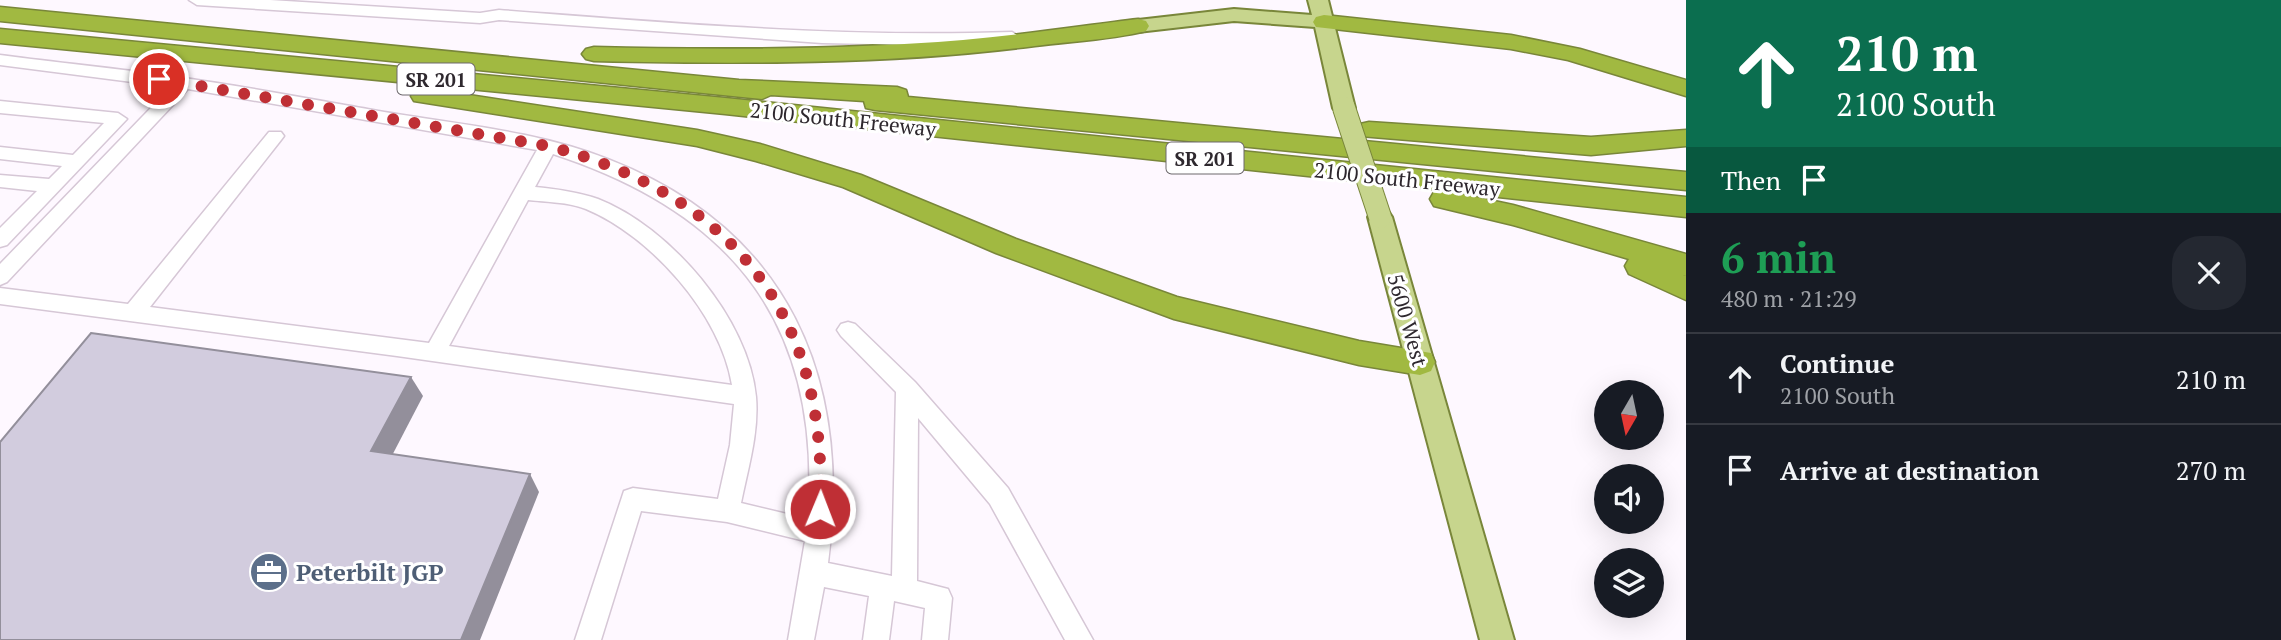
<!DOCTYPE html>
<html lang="en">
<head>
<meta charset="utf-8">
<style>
	:root { --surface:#171b24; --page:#242831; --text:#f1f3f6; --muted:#9ea1a6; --line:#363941 }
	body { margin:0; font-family:"PT Serif",serif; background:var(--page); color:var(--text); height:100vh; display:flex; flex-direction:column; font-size:26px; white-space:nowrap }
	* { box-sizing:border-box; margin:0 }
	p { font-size:23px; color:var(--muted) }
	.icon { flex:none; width:38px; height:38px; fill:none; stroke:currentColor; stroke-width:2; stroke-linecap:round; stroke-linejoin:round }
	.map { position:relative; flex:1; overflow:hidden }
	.sheet { display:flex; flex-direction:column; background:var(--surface); width:595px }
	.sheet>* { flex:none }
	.hud { background:#0b6e4f; color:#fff; overflow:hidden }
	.needle { width:46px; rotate:189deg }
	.tools { position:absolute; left:1594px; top:380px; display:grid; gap:14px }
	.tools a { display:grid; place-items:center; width:70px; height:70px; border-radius:50%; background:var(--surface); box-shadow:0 7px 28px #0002; font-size:35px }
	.pin { position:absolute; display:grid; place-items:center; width:60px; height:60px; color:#fff; margin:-30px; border:4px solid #fff; border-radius:50%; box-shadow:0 2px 7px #0007 }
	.me { position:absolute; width:77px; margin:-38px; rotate:1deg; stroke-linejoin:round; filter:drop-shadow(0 0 5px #0008) }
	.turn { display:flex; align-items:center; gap:24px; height:147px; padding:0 35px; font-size:32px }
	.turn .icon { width:91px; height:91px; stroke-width:2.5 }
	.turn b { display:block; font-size:49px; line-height:60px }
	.then { display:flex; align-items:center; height:66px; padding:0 35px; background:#0003; gap:14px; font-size:26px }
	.round { display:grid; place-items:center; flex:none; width:74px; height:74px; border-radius:28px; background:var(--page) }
	.summary { display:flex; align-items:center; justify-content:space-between; height:119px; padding:0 35px }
	h1 { font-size:42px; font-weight:700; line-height:52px; color:#1e9e55 }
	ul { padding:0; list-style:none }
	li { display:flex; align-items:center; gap:21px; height:91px; padding:0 35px; border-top:2px solid var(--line) }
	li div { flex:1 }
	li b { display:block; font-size:26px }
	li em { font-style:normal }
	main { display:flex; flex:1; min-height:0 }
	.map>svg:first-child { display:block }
</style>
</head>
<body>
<main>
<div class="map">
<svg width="1686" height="640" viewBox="0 0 1686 640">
	<rect width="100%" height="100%" fill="#fef8ff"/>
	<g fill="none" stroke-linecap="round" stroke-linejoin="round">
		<defs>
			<g id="minor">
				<path d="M189,0H270L480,13L499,10C671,23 839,38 1012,32L1020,37L1012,42L919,45L822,43L499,20L480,23L197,5Z"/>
				<path d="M0,55C61,63 123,69 184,78C248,87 310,99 373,110C452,124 536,130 610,160C790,231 852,379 828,563L892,576L896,392L841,336L837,330L841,324L848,322L855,324L915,382L1008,488L1093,640H1065L990,504L918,418L917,581L948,589L952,598L948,640H922L925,608L894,601L889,640H863L869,596L824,587L814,640H788L805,541L727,522L641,511L601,640H575L624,491L633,488L718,499L730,445L734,404L397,356L0,304V288L128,304L269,132H281L284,136L281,140L150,307L429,343L537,150L188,89L7,282L0,285V264L171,87L0,65ZM553,154C734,213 822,325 808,519L741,503C748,468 759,433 756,397C749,319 670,227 598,199C578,192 556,189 535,187ZM528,200C547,202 568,202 586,209C651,236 721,315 732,385L449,346Z"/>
				<polygon points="0,101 118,113 127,119 7,245 0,247 0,228 37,191 0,187 0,175 49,179 62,166 0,159 0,147 73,155 104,123 0,113"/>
			</g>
			<g id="major">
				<polygon points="1308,0 1328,0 1355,108 1352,113 1336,113 1333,108 1315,27 1234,21 1138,32 1128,26 1138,20 1234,9 1312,15"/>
				<polygon points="1380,208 1388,211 1392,217 1514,640 1480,640 1368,217 1372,211"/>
			</g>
			<g id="highway">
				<polygon points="0,7 739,80 897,87 906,90 908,97 1686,172 1686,190 875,110 866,108 864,101 771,95 762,99 0,21"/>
				<polygon points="1324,15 1511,35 1580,49 1686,80 1686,96 1568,60 1511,49 1316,27 1313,22 1316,17"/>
				<path d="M1138,19L1146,21L1149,26L1146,31C1110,40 1072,41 1035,46C889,65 741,64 594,61L586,59L582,54L586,49L594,47C717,50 840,50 963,40C1021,35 1080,26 1138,19Z"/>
				<polygon points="0,29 725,98 1686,197 1686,217 1452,192 1513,205 1686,254 1686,276 1683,275 1686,276 1686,300 1629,274 1625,266 1629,259 1513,225 1434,206 1430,199 1434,192 1440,190 725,114 0,43"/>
				<polygon points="423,88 697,130 760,144 861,175 1016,239 1177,297 1359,341 1431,353 1435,362 1431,371 1420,375 1359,365 1174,319 996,253 843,187 756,161 697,146 414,101 411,96 414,91"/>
				<polygon points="1369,122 1591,137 1686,130 1686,146 1591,155 1360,136 1357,130 1360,124"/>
			</g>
		</defs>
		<!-- minor casing -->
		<use href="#minor" stroke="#d6c7d6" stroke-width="3"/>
		<!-- major casing -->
		<use href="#major" stroke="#79863a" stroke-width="4"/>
		<!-- highway casing -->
		<use href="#highway" stroke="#79863a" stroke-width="3"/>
		<!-- minor -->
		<use href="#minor" fill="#fff" fill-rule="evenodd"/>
		<!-- major -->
		<use href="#major" fill="#c7d58d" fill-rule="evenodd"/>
		<!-- highway -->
		<use href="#highway" fill="#a1b941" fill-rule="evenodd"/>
		<defs>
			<polyline id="major-bridge" points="1344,108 1380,217"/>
		</defs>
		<!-- major-bridge casing -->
		<use href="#major-bridge" stroke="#79863a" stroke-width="24" stroke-linecap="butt"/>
		<!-- major-bridge -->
		<use href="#major-bridge" stroke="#c7d58d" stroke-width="22"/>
	</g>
	<!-- shaded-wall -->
	<g fill="#938f9b">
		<polygon points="411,377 423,396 385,469 371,451"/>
		<polygon points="530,474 539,492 480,640 461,640"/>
	</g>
	<!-- building -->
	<polygon fill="#d2ccde" stroke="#938f9b" stroke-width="2" points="91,333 411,377 371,451 530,474 461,640 0,640 0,442"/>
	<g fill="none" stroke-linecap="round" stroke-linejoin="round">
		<!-- route -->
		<path stroke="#bf2f35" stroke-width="12" stroke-dasharray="0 21.6" d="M159,79L548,146C733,194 829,317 820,509"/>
	</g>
	<!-- icons -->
	<defs>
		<symbol id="office-disc" viewBox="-11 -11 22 22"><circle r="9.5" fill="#5c6f8a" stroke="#fff"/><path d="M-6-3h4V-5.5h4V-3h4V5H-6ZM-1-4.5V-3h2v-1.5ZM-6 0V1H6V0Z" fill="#fff"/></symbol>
	</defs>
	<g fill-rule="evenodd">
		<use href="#office-disc" x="247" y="550" width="44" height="44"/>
	</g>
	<g text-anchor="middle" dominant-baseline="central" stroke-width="6" stroke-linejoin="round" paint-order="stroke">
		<!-- shield labels -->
		<g fill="#fff" stroke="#6d686d" stroke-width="2">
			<rect x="397.5" y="63.5" width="77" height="31" rx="5"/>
			<rect x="1166.5" y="142.5" width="77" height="31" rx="5"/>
		</g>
		<g font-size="19" font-weight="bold" fill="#2e282e">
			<text x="436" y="79">SR 201</text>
			<text x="1205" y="158">SR 201</text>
		</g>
		<!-- street labels -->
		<g font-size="21" fill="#2e282e" stroke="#fff">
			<text transform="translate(843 119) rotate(6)">2100 South Freeway</text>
			<text transform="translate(1407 179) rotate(6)">2100 South Freeway</text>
			<text transform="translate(1408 320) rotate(74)">5600 West</text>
		</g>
		<!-- near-service labels -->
		<g font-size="24" font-weight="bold" fill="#4e5e75" stroke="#fff" text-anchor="start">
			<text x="296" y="572">Peterbilt JGP</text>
		</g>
	</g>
</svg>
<div class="tools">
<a><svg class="needle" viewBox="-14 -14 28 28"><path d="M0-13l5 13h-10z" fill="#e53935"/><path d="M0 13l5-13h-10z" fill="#9ea1a6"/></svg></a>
<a><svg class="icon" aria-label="sound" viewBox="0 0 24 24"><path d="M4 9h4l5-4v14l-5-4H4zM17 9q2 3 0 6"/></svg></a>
<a><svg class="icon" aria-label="layers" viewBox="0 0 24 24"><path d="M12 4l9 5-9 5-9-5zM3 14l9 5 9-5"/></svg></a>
</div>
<div class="pin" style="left:159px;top:79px;background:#d93025"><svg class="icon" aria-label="arrive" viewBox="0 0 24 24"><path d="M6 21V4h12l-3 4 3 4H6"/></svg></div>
<svg class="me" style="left:820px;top:509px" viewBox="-20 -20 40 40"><circle r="17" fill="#bf2f35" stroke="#fff" stroke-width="3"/><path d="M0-11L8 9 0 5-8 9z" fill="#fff"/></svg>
</div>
<section class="sheet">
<div class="hud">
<div class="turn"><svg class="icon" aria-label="ahead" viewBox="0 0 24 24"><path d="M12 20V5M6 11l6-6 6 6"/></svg><div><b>210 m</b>2100 South</div></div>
<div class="then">Then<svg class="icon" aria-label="arrive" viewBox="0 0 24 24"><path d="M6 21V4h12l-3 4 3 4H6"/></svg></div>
</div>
<div class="summary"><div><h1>6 min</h1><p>480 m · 21:29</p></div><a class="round"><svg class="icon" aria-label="close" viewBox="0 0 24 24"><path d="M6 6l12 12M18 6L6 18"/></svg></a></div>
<ul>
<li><svg class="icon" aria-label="ahead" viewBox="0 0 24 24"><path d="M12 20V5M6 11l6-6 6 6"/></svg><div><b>Continue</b><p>2100 South</p></div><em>210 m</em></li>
<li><svg class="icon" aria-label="arrive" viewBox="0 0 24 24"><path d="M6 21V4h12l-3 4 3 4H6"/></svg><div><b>Arrive at destination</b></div><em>270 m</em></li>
</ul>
</section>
</main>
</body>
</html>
